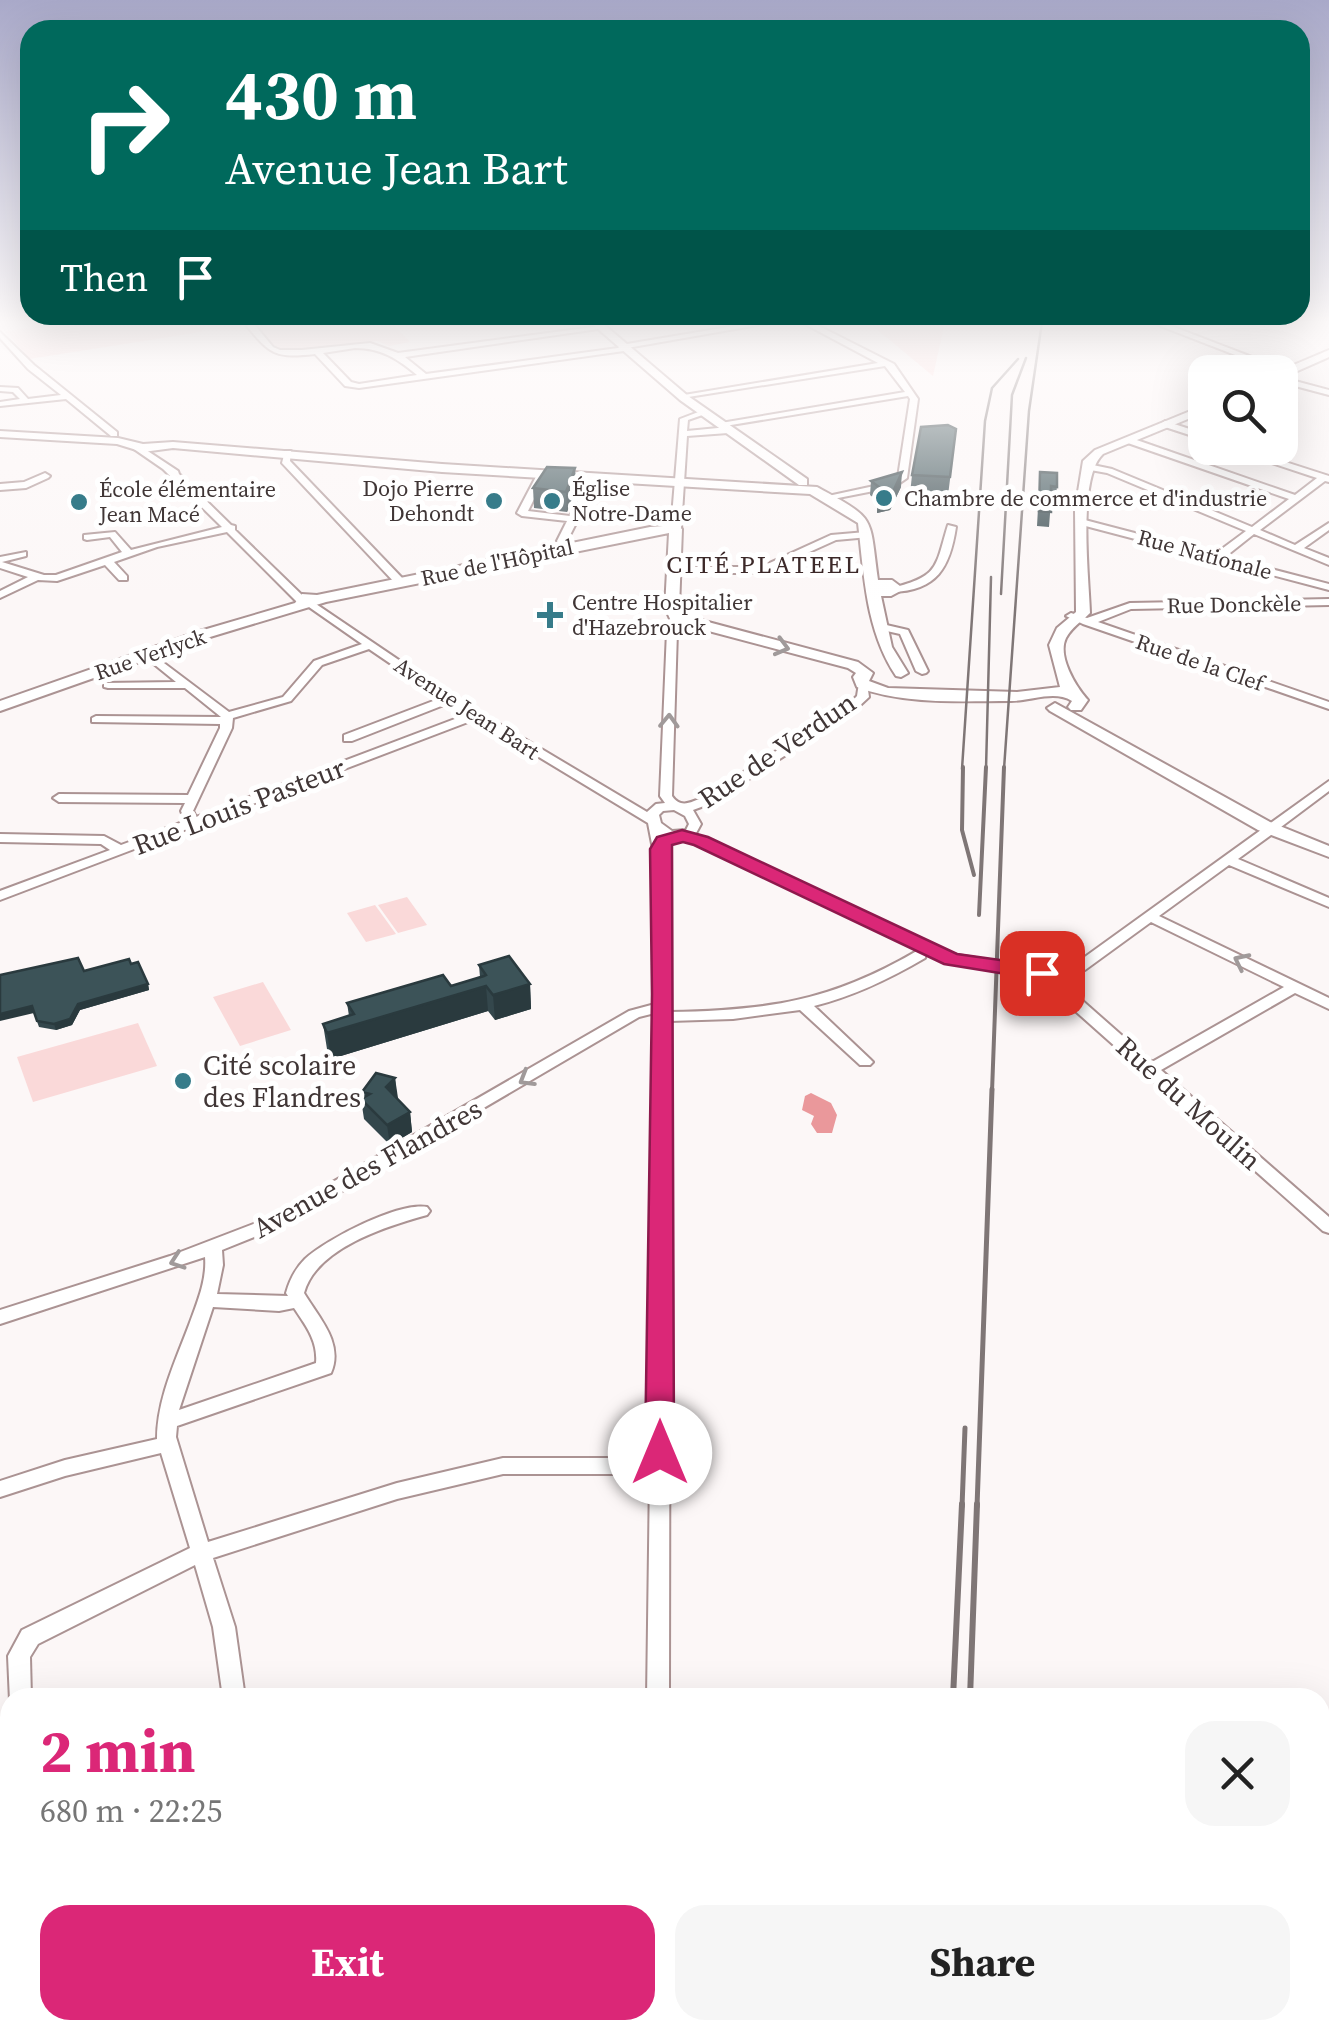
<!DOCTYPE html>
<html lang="en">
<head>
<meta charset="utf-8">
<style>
	:root { --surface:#fff; --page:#f6f6f6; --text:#222; --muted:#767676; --accent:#db2777 }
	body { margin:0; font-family:"Source Serif 4",serif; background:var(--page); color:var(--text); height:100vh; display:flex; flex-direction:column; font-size:38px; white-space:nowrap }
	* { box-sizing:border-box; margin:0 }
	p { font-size:32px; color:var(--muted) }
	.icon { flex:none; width:55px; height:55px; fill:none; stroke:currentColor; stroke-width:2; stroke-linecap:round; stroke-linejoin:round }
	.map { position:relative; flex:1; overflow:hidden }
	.details { position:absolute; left:0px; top:1688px; width:1330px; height:352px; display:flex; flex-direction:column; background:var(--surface); border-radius:30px 30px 0 0; box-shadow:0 10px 40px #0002 }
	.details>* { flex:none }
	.top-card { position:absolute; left:20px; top:20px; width:1290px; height:305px; border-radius:30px; box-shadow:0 10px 40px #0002; background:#00695c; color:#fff; overflow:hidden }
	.fabs { position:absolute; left:1188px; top:355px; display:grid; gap:20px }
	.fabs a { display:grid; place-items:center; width:110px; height:110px; border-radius:20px; background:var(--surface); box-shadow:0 10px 40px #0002; font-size:50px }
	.pin { position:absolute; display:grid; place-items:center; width:85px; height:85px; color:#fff; margin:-42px; border-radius:20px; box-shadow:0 5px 15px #0006 }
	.me { position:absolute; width:110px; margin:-55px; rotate:0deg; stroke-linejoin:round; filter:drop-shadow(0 0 8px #0008) }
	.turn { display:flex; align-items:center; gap:35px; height:210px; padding:0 40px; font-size:45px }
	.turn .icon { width:130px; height:130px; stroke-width:2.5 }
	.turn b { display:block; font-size:70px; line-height:85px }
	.then { display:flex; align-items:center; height:95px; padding:0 40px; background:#0003; gap:20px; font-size:38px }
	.round { display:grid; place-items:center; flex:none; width:105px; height:105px; border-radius:30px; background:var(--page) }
	.summary { display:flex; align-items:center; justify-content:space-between; height:170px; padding:0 40px }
	h1 { font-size:60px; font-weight:700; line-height:75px; color:var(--accent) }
	.action { display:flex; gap:20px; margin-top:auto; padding:20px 40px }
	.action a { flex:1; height:115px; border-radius:30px; background:var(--accent); color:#fff; font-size:40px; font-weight:700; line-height:115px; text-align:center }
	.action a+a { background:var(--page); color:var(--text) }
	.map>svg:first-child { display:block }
</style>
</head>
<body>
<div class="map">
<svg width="1329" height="2039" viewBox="0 0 1329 2039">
	<rect width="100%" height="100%" fill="#fcf7f7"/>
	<!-- green -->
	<g fill="#fad9d9">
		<polygon points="71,322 208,322 201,332 29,359 6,331"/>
		<polygon points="242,322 391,322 410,342 389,346 377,341 295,352 276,350 256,324"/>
		<polygon points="868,322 945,322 933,376"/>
		<polygon points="407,897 427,925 398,933 378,905"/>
		<polygon points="375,905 396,934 366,942 347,913"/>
		<polygon points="263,982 291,1030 240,1046 213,997"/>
		<polygon points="138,1023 157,1066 33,1102 17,1057"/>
	</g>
	<!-- water -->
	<polygon fill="#ea989b" points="811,1093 831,1103 837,1115 832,1133 817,1133 811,1124 814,1116 802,1110 805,1096"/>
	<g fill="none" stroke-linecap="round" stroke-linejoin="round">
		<defs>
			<g id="street">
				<polygon points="431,322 464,322 460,324"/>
				<path d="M758,322H776L627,348L624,351L359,388L345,386L315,354C277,358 271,356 247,326L254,324L273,347L280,350H302L370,343L398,353L601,326L605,328L405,357L426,374L618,348L621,345ZM355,348C381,348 398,359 417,375L359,384L351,382L323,353Z"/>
				<polygon points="801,322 811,322 894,364 918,399 907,478 894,487 833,499 828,496 888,483 898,477 910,399 908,396 719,427 715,424 905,392 885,366 682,398 678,396 878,363"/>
				<polygon points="1150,322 1161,322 1291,372 1284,374"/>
				<polygon points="0,332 34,365 117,432 117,436 111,436 66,399 0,406 0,402 20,399 13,392 0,391 0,387 18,388 28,399 61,395 28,369 0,338"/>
				<polygon points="1280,377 1329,390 1329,395 1280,382"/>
				<polygon points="701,411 708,413 688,420 687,431 728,427 732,430 728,433 687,436 681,529 676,532 671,529 680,419"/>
				<polygon points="1165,421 1205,434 1205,440 1162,426 1161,424"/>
				<polygon points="1128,437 1295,495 1317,478 1232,450 1231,448 1242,448 1329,476 1329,482 1325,481 1260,530 1295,545 1329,523 1329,530 1304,548 1329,558 1329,565 1254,534 1225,557 1329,584 1329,590 1078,524 1078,520 1081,519 1215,554 1246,531 1107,473 1085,469 1085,465 1088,464 1112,469 1252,527 1289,499 1125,442 1124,440"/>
				<polygon points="137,444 178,471 179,474 231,525 235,526 235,530 305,598 305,602 297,602 227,532 157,547 114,562 127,576 127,580 119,580 105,565 57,581 38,580 0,598 0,591 28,577 0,568 0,557 26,552 26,556 2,562 44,575 56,575 122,552 110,537 87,540 84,539 84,535 115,532 131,550 222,527 163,469 134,449 133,447"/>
				<polygon points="285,451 291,451 290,461 404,580 404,584 396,584 282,463"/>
				<polygon points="539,471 547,473 528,511 570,516 592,474 600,476 567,541 571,548 569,550 563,550 557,541 567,521 522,516 517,513"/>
				<polygon points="45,473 50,476 48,478 26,488 0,490 0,484 24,482"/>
				<path d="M948,525L956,527C950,567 937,591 892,592V588C940,576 935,567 948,525Z"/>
				<polygon points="866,532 869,533 869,537 836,540 763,573 674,573 669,570 674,567 761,567 831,535"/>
				<polygon points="1329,599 1329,605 1131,609 1098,622 1329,702 1329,709 1083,624 1066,616 1071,613 1087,618 1130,603"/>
				<path d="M313,602L446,692L647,812L656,804L665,803L660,796L667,631L674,618L683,620L677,631L672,796C681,809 691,802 704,797L847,706L857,696L859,683H867L869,697L855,710L712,803L693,810L701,824L695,835L711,840L952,954L1042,969L1051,973L1075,964L1329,781V791L1281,827L1276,828L1275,832L1238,859L1329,898V907L1229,865L1159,916L1329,998V1009L1295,993L1161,1070L1329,1217V1233L1323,1231L1037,977L948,962L926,953L925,958C889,979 854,996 814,1006L870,1059L873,1062L870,1065H860L800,1010L733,1019L670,1021L669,1698H647L650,1474H503L397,1499L213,1558L235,1627L245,1698H223L213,1627L195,1565L38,1644L30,1657L31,1698H10V1701L8,1656L22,1630L190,1548L161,1453L65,1476L0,1497V1481L65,1460L157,1439C157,1400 175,1362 189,1325C197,1303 207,1280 205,1257L0,1324V1310L170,1256L272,1217L629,1011L655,1004L653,849L648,823L476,719L0,900V891L110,850L101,844L0,842V834L104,836L121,845L185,821L181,811L185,803L59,802L53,798L59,794L188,795L220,728V724L92,722V718L96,716L221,717L185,688H108L104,687V683L176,682L144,656L142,654L148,651L229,712L283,697L314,661L362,644L309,607L308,605ZM369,649L441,698L344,735V741H352L449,703L468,714L196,817L193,811L232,728L233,718L291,701L322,665ZM674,810L685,816L689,824L686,830L672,831L661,823L659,815L663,811ZM664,837L681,839L701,846L923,951L915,952C829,1002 768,1010 670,1012L667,849ZM1151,922L1284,987L1152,1062L1059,980L1085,970ZM655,1013L650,1458H503L397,1483L208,1542L176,1437L177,1426L331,1373C344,1343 319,1318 304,1293C316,1248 387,1226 427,1215L430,1211L427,1207C398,1202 327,1239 305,1259C295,1269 290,1279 286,1293L288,1296L217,1294L223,1265L222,1250L284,1225L639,1017ZM213,1307L279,1311L294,1308C306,1326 318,1341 316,1363L179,1410Z"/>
				<polygon points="882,624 908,630 928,671 926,673 922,674 916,671 900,634 878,629 877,627"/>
				<polygon points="563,2030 599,2030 595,2039 559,2039"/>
				<polygon points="640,2030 666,2030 667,2039 641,2039"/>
			</g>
			<g id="secondary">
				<polygon points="590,322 601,322 688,396 807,479 807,485 799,485 680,400"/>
				<polygon points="1329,350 1329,357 1284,377 1280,378 1280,372 1277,372"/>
				<path d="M1205,405V412L1103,454C1077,478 1089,577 1090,613C1082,621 1071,628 1066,638C1057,656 1076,687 1088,700L1081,710H1071L1068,707L1072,701C1054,690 1032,701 1011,701C961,701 904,705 857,687L853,677L856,673L848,668L671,621L665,608L669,533L326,602L210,637L0,711V701L200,631L295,603L302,594L317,595L650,527L676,525L682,529L679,608L682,615L858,662L873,673L869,681L888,688L1017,692L1060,687L1049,645L1057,628L1076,612L1075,510L1083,461L1095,450Z"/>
				<path d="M0,431L118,438L143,444L173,442L442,464L817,487C877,520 869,514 878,580H892L904,589L891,596H881L892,647L908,673L901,677L896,676C866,631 864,576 858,523L810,494L442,472L173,448L143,452L117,444L0,437Z"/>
				<polygon points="1055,703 1270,822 1329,846 1329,857 1258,830 1050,711 1047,708"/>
				<polygon points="1329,1743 1329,1774 1320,1778 1320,1747"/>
				<rect x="1014" y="2030" width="34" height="9"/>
			</g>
		</defs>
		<!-- street casing -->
		<use href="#street" stroke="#ab9393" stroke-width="4"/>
		<!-- secondary casing -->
		<use href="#secondary" stroke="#ab9393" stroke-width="4"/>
		<!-- street -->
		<use href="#street" fill="#fff" fill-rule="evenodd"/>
		<!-- secondary -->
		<use href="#secondary" fill="#fff" fill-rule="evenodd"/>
		<!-- rail-far3 -->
		<g stroke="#7f7676" stroke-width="2.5">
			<polyline points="1001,594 1012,395 1026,358"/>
			<polyline points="962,769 985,421 992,388 1018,359"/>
			<polyline points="986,769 991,577"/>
			<polyline points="1004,769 1029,411 1042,322"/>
		</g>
		<!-- rail-far2 -->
		<g stroke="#7f7676" stroke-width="4">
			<polyline points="963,767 962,830 974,875"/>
			<polyline points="979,915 986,767"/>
			<polyline points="992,1092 1004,767"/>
		</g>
		<!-- rail-far1 -->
		<g stroke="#7f7676" stroke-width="5">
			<polyline points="962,1507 965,1428"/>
			<polyline points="977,1507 992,1089"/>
		</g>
		<!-- rail -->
		<g stroke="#7f7676" stroke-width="6">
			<polyline points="953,1698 962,1504"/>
			<polyline points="970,1698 977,1504"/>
			<polyline points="937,2030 937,2039"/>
			<polyline points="957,2030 957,2039"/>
		</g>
	</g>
	<!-- wall -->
	<g fill="#34474c">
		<polygon points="956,429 948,496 910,494 912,475"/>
		<polygon points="575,468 576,488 567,512 534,508 533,488"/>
		<polygon points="1040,472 1057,487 1055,501 1051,501 1049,527 1037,526"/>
		<polygon points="871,481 901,487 890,510 877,513 878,501 870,495"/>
		<polygon points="131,964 148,984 149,990 80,1010 72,1025 56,1030 39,1027 34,1013 84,971"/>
		<polygon points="479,965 530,984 531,1009 495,1020 488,1011 331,1059 327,1049 323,1024 349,1016 347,1003 451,986 480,977"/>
		<polygon points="395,1078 397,1098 410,1112 412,1132 390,1145 364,1119 361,1099 363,1098 362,1092"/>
	</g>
	<!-- shaded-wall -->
	<g fill="#2a3a3e">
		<polygon points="575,468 576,488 567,512 566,492"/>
		<polygon points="902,472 901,487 890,510 877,513 878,498"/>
		<polygon points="148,984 149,990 80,1010 72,1025 56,1030 54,1024 78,1004"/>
		<polygon points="530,984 531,1009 495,1020 493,995"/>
		<polygon points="486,986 488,1011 331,1059 327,1033"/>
		<polygon points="32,1006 34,1013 0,1021 0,1014"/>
		<polygon points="395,1078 398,1098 388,1107 386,1087"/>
		<polygon points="410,1112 412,1132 390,1145 387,1125"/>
	</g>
	<!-- building -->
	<g fill="#3c5358" stroke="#2a3a3e" stroke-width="2.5">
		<polygon points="948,425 956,429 950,477 912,475 921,427"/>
		<polygon points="547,467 575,468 566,492 533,488"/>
		<polygon points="902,472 891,496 878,498 883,490 871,481"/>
		<polygon points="1040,472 1057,473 1057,487 1051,486 1051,512 1039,511"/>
		<polygon points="509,956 530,984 493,995 486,986 327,1033 323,1024 354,1014 347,1003 443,975 451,986 484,976 486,975 479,965"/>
		<polygon points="78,958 84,971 129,959 131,964 138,962 148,984 78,1004 70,1019 54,1024 37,1021 32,1006 0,1014 0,975"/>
		<polygon points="376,1073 395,1078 386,1087 410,1112 387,1125 361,1099 370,1094 362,1092"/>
	</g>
	<!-- one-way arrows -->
	<defs><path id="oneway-chevron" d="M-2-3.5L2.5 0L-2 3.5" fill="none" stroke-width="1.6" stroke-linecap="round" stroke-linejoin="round" transform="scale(2.5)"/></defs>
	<g stroke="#a09a9a">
		<use href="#oneway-chevron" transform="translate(782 647) rotate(15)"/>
		<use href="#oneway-chevron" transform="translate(669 721) rotate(-88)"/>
		<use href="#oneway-chevron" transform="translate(1241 961) rotate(-154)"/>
		<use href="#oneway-chevron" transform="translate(526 1079) rotate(149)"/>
		<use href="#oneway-chevron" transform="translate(177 1261) rotate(161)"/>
	</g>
	<!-- sky -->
	<linearGradient id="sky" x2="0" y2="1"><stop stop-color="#a9a9c9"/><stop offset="0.53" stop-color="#fefbfb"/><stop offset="1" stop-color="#fefbfb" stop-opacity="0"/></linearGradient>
	<rect width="1329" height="608" fill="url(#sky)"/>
	<!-- route -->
	<polygon fill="#db2777" stroke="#8e194d" stroke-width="2.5" points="682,830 708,837 957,954 1042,966 1053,973 1042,980 944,964 694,845 683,842 672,845 674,1453 670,1462 660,1465 649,1462 645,1453 652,994 650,849 657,837"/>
	<!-- markers -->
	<g fill="#377c8a" stroke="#fff" stroke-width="4">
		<circle cx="884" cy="498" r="10"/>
		<circle cx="494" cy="501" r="10"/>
		<circle cx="552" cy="501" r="10"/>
		<circle cx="79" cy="502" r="10"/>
		<path d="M545 600h10v10h10v10h-10v10h-10v-10h-10v-10h10z"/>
		<circle cx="183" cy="1081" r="10"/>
	</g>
	<g text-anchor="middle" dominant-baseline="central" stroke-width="10" stroke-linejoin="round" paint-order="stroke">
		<!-- far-poi labels -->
		<g font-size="22" fill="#403636" stroke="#fff" text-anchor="start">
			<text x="474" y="488" text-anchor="end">Dojo Pierre<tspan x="474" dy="25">Dehondt</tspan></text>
			<text x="572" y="488">Église<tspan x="572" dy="25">Notre-Dame</tspan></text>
			<text x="99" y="489">École élémentaire<tspan x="99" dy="25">Jean Macé</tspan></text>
			<text x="904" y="498">Chambre de commerce et d'industrie</text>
			<text x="572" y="602">Centre Hospitalier<tspan x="572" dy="25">d'Hazebrouck</tspan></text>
		</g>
		<!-- far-street labels -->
		<g font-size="22" fill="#403636" stroke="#fff">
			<text transform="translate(1205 554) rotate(15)">Rue Nationale</text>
			<text transform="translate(497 562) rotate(-12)">Rue de l'Hôpital</text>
			<text transform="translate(1234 604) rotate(-1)">Rue Donckèle</text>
			<text transform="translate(150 654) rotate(-19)">Rue Verlyck</text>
			<text transform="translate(1200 662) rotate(19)">Rue de la Clef</text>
			<text transform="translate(467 708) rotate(33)">Avenue Jean Bart</text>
		</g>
		<!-- far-neighbourhood labels -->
		<g font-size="25" letter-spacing="2.5" fill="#3c2929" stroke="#fff">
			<text x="764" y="564">CITÉ PLATEEL</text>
		</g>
		<!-- street labels -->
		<g font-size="28" fill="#403636" stroke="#fff">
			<text transform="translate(777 750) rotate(-34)">Rue de Verdun</text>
			<text transform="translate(239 806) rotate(-21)">Rue Louis Pasteur</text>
			<text transform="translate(1189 1103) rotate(42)">Rue du Moulin</text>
			<text transform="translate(367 1168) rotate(-29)">Avenue des Flandres</text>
		</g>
		<!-- poi labels -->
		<g font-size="28" fill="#403636" stroke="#fff" text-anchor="start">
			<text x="203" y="1065">Cité scolaire<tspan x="203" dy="32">des Flandres</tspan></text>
		</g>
	</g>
</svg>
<div class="fabs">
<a><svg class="icon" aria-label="search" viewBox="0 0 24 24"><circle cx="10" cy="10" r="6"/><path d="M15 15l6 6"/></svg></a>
</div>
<div class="pin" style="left:1042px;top:973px;background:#d93025"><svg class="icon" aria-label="arrive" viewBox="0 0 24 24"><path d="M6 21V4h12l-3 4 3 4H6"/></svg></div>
<svg class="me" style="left:660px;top:1453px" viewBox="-20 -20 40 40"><circle r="19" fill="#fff"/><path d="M0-13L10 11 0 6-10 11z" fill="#db2777"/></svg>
<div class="top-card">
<div class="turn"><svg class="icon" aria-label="right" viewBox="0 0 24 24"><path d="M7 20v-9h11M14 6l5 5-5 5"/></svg><div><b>430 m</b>Avenue Jean Bart</div></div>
<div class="then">Then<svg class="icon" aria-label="arrive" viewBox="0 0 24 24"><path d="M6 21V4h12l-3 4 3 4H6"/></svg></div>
</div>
<section class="details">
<div class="summary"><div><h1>2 min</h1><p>680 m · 22:25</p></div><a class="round"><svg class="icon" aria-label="close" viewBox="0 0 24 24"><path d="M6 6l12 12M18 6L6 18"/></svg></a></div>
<div class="action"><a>Exit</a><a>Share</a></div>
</section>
</div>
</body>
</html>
